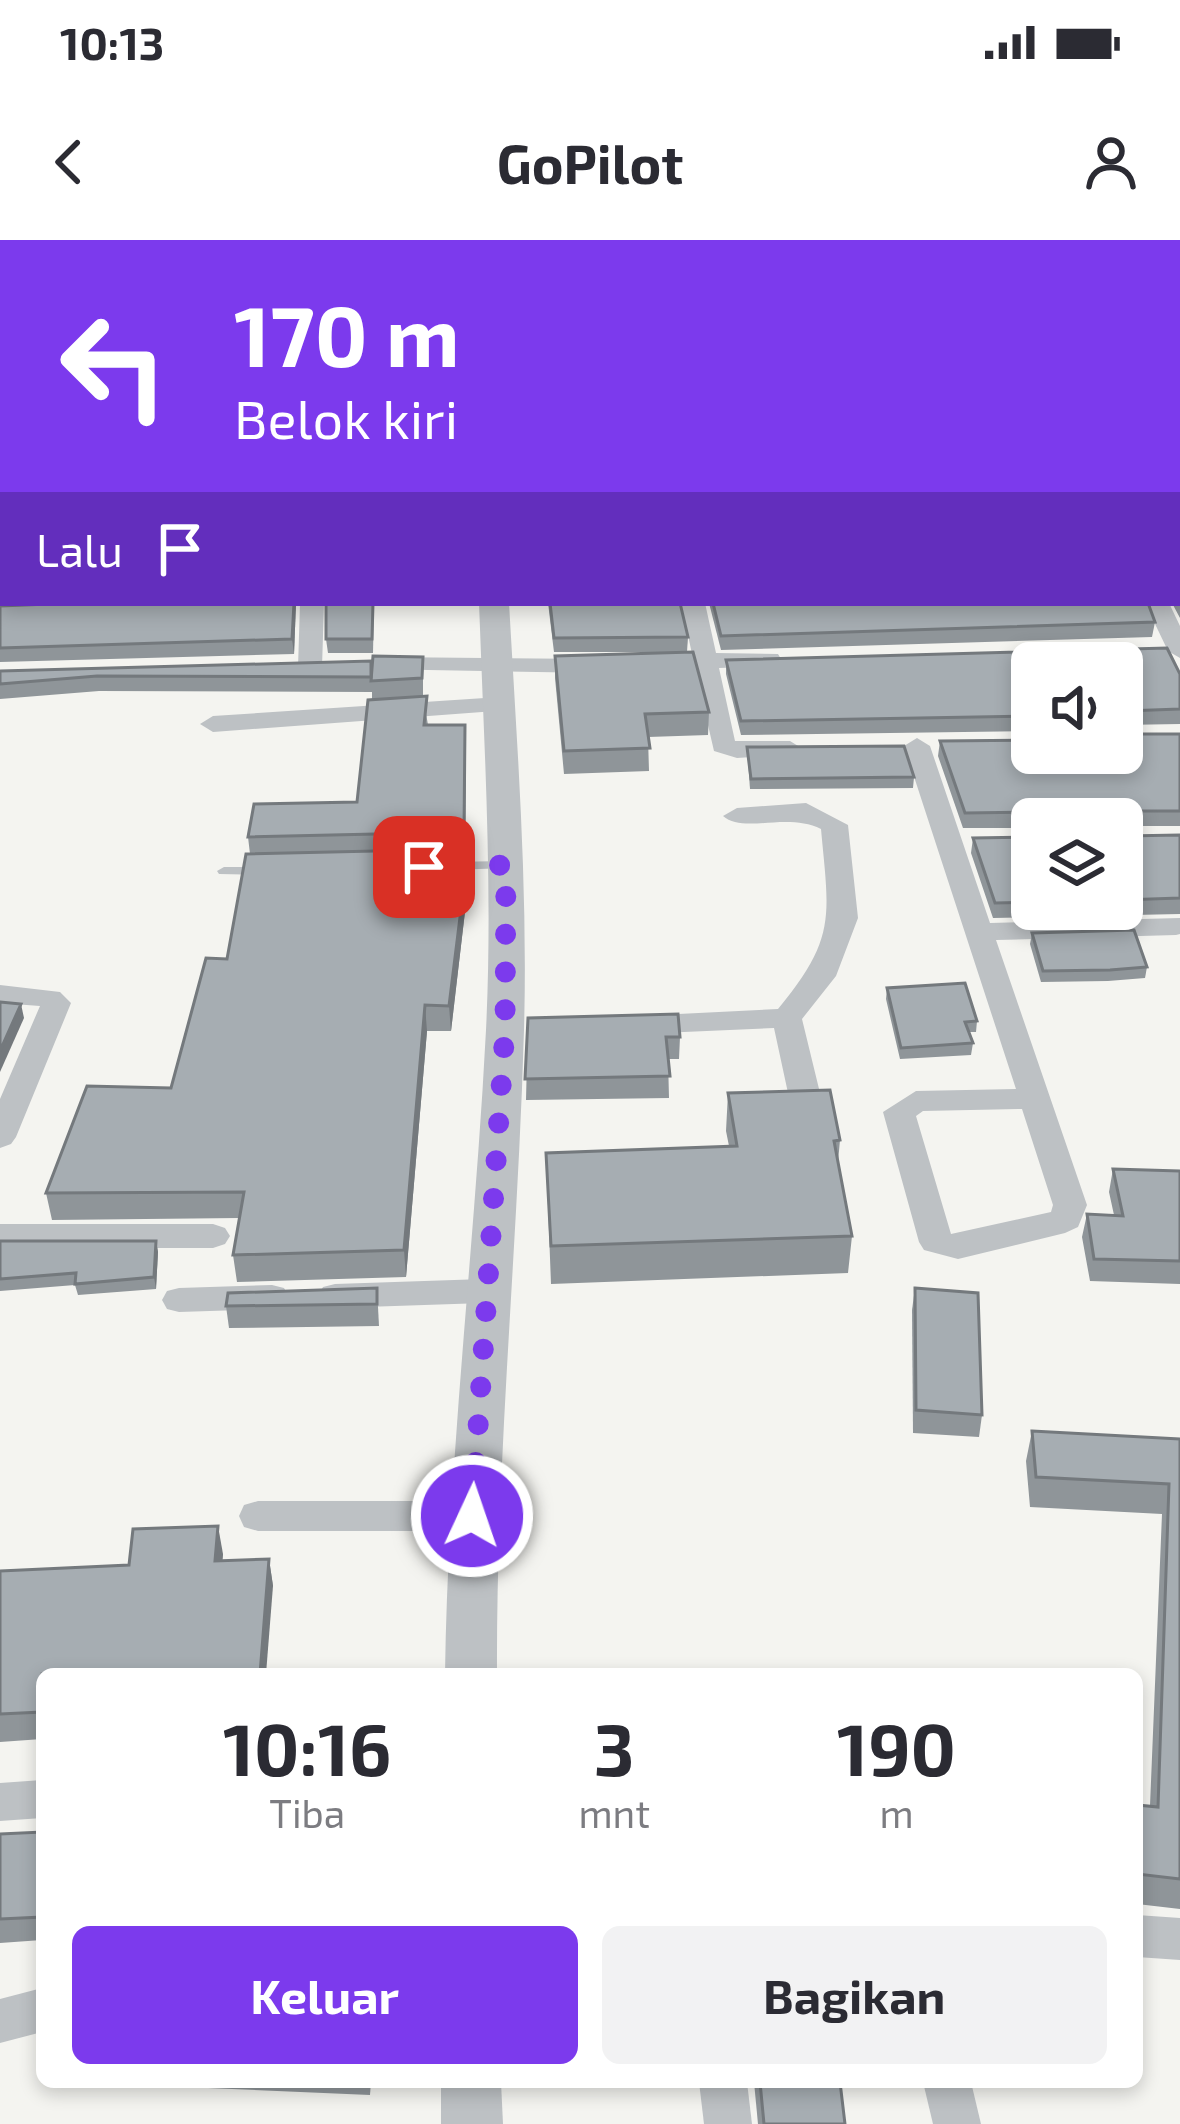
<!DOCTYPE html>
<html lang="id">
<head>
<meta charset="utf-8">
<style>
	:root { --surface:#fff; --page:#f2f2f3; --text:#2b2b33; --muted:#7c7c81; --accent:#7c3aed }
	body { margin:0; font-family:"Exo 2",sans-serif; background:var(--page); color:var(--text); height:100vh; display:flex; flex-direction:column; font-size:45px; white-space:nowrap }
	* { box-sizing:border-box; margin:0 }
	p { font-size:39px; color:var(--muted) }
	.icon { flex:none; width:66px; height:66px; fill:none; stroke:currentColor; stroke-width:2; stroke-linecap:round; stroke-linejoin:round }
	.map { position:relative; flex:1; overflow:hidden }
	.sheet { position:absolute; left:36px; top:1428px; width:1107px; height:420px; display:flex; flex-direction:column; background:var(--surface); border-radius:18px; box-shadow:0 6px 18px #0003 }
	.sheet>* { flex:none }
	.top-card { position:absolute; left:0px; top:0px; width:1182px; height:366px; box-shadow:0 6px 18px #0003; background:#7c3aed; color:#fff; overflow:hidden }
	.tools { position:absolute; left:1011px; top:402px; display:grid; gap:24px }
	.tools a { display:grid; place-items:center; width:132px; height:132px; border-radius:18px; background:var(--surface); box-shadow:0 6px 18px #0003; font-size:60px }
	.pin { position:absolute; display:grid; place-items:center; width:102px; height:102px; color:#fff; margin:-51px; border-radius:24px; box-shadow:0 6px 18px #0006 }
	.me { position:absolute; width:132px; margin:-66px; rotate:3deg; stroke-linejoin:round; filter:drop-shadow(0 0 9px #0008) }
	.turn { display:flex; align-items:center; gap:42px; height:252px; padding:0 36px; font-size:54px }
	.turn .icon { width:156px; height:156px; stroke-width:2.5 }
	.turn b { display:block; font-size:84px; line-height:102px }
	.then { display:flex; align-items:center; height:114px; padding:0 36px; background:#0003; gap:24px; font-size:45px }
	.eta { display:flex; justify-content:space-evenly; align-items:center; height:204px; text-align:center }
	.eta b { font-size:72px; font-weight:700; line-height:84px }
	.primary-button { display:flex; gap:24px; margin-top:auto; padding:24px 36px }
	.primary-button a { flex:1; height:138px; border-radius:18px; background:var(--accent); color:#fff; font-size:48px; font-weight:700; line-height:138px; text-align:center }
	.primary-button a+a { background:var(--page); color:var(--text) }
	.status { display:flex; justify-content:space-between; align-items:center; height:84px; padding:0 60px; background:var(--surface); direction:ltr }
	.status svg { height:33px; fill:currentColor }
	header { display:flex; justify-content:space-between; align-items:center; height:156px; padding:0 36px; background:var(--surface); font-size:54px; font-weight:700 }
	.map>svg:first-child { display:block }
</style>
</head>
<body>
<div class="status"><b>10:13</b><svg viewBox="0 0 49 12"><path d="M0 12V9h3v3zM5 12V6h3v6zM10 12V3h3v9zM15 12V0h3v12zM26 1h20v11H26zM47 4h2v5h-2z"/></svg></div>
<header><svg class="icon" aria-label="back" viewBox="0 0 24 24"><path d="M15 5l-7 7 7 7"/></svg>GoPilot<svg class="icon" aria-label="person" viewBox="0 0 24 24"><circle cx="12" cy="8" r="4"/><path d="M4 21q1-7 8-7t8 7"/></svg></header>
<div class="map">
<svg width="1180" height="1884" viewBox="0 0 1180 1884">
	<rect width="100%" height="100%" fill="#f4f4f0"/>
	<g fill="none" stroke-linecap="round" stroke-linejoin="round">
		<!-- service -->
		<g fill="#bdc1c4" fill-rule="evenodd">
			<polygon points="506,621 513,625 511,628 447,630 440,626 447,622"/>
			<polygon points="224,627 265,627 272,631 265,635 219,634 217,631"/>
		</g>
		<!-- minor -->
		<g fill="#bdc1c4" fill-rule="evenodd">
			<polygon points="101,0 119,0 100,3"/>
			<polygon points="392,0 412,0 414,3 394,3"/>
			<rect x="0" y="173" width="3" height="12"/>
			<rect x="1179" y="216" width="1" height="12"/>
			<polygon points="300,363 324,363 322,427 310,434 298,427"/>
			<polygon points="681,363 705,363 716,413 778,414 781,419 769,426 719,428 735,501 790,501 803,509 799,514 737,518 714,511 695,429 644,428 644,418 692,414"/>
			<polygon points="1145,363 1169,363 1180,386 1180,418 1168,411"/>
			<polygon points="383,417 595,419 607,426 595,433 374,429 371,424"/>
			<polygon points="500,457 509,460 513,465 509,470 213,492 200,484 213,476"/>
			<path d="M917,498L930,506L990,683L1180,678V694L1176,695L996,700L1087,965L1078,987L1065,993L958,1019L924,1010L919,1002L883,872L916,851L1016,849L904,506ZM1022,869L1053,965L1051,972L951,994L916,876L923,871Z"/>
			<path d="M806,563L848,585L858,678L836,736L802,779L820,853L804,863L788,853L774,788L638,794L623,785L638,776L778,769C837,698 829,676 821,589C787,572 743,594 723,576L737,568Z"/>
			<polygon points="0,745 60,752 71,763 16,897 11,904 0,908 0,859 40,766 0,763"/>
			<polygon points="0,984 213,984 225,988 230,996 225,1004 213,1008 0,1008"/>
			<polygon points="484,1039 496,1042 501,1051 496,1060 484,1063 335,1068 323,1065 318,1056 323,1047 335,1044"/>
			<polygon points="272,1045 284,1048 289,1057 284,1066 272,1069 179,1072 167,1069 162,1060 167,1051 179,1048"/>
			<polygon points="258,1261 472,1261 486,1265 491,1276 486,1287 472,1291 258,1291 244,1287 239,1276 244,1265"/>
			<polygon points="42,1540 42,1578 0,1581 0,1543"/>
			<polygon points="1137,1675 1180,1678 1180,1720 1137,1717"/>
			<polygon points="42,1748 42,1792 0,1803 0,1759"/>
			<polygon points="699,1842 747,1842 752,1884 704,1884"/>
			<polygon points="923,1842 971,1842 981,1884 933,1884"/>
		</g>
		<!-- tertiary -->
		<g fill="#bdc1c4" fill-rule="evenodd">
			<path d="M479,363H509C517,505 528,647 524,790C518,1005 496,1218 497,1434H445C448,1218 475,1005 486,790C493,648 484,505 479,363Z"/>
			<polygon points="441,1842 501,1842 503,1884 441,1884"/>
		</g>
		<!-- secondary -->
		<g fill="#d1d6da" fill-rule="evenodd">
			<rect x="1179" y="75" width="1" height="16"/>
			<rect x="0" y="144" width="3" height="18"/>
		</g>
	</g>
	<!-- wall -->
	<g fill="#8f9599">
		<rect x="0" y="48" width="3" height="85"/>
		<polygon points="1179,248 1180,248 1180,378 1172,363 1179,363"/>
		<polygon points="73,363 296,363 294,414 0,422 0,366"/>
		<polygon points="374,363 373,413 328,413 326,399"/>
		<polygon points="548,363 680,363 688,397 687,412 554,412"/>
		<polygon points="709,363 1148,363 1155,382 1152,397 721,410"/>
		<polygon points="1167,408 1180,434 1180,484 1122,485 1122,423 1032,423 1032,491 741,495 726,434 726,420"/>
		<polygon points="555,416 709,472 708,495 648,497 649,531 564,534 555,438"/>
		<polygon points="423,417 423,456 428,485 465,485 464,617 468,646 451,791 427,791 406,1037 237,1042 233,1015 239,978 52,980 46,953 171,848 227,719 250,614 248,597 357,562 372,460 372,452 99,451 0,459 0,431 371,421"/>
		<polygon points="1180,494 1180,586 1123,586 1125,596 1180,595 1180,674 993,678 971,613 973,598 1032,597 1032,669 1122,669 1122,579 1032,579 1032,588 963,588 938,516 940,501"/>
		<polygon points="747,507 914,537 913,548 750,549"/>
		<polygon points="1032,693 1147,727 1145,738 1108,741 1041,742 1030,704"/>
		<polygon points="887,748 977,781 976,792 969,792 973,803 971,815 900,819 886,759"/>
		<polygon points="528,778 680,797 679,819 668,819 669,858 526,860"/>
		<polygon points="728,853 840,900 838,922 852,996 848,1033 551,1044 546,913 729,906 726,891"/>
		<polygon points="1113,929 1180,931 1180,1044 1090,1041 1082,997 1087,974 1114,975 1109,952"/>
		<polygon points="0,1001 156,1001 158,1012 156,1049 78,1055 75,1045 0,1051"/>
		<polygon points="377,1048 379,1086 229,1088 226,1066"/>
		<polygon points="915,1048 982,1175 979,1197 913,1193 912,1070"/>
		<polygon points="1032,1191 1180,1199 1180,1669 1137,1664 1137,1565 1150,1566 1162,1274 1030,1267 1026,1221"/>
		<polygon points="223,1314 222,1321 269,1319 273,1346 42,1434 42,1499 0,1502 0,1331 129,1325"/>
		<polygon points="42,1592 42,1700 0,1703 0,1594"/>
		<polygon points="206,1842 371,1842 370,1855 208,1848"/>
		<polygon points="754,1842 840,1842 845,1884 758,1884"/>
	</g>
	<!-- shaded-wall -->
	<g fill="#74797d">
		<polygon points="294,363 296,363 294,414 292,399"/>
		<polygon points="465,485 466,510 465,617 464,592"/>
		<polygon points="467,621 468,646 451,791 449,766"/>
		<polygon points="21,764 24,778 0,832 0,811"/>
		<polygon points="425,765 427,791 406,1037 404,1010"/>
		<polygon points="156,1001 158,1012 156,1049 154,1037"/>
		<polygon points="218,1286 223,1314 220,1349 215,1321"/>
		<polygon points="269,1319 273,1346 266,1434 260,1434"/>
	</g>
	<!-- building -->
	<g fill="#a6adb2" stroke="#74797d" stroke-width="3">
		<polygon points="411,0 1179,0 1180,30 1179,3 412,3"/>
		<rect x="0" y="48" width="3" height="68"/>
		<polygon points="1179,108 1180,108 1180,182 1179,181"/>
		<polygon points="0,190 3,190 3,262 0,252"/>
		<polygon points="1179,248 1180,248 1180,359 1179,357"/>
		<polygon points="3,271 3,344 0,344 0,272"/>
		<polygon points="73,363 294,363 292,399 0,408 0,366"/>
		<polygon points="326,363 373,363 372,399 326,399"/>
		<polygon points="550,363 680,363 688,397 554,398"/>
		<polygon points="713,363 1148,363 1155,382 721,396"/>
		<polygon points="1167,408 1180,434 1180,469 1125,471 1122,473 1122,423 1032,423 1032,476 741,481 726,420"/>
		<polygon points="693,412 709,472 645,474 650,508 564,511 555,416"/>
		<polygon points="373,416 423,417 422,438 371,441"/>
		<polygon points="371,421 371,437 97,436 0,444 0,431"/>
		<polygon points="427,456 424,485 465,485 464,592 248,597 254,564 357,562 368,460"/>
		<polygon points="1122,494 1180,494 1180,571 1125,571 1120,576 1121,579 1038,579 1039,577 1034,572 965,573 940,501 1032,500 1032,513 1122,513"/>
		<polygon points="904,506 914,537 751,539 747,507"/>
		<polygon points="1122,583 1125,596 1180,595 1180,658 1122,660"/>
		<polygon points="1032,597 1032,662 995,663 973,598"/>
		<polygon points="463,609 463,621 467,621 449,766 425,765 404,1010 233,1015 244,952 46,953 87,846 171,848 206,718 227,719 246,614"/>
		<polygon points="1134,690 1147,727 1110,730 1043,731 1032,693"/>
		<polygon points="965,743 977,781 965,782 973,803 901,808 887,748"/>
		<polygon points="0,762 21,764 0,811"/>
		<polygon points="678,774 680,797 666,797 670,836 525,839 528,778"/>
		<polygon points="830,850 840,900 834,901 852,996 551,1006 546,913 737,906 728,853"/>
		<polygon points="1113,929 1180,931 1180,1021 1094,1019 1087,974 1123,976"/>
		<polygon points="0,1001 156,1001 154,1037 75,1044 76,1033 0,1039"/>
		<polygon points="377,1048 377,1064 226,1066 228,1053"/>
		<polygon points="915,1048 978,1053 982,1175 916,1170"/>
		<polygon points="1032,1191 1180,1199 1180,1639 1137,1634 1137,1565 1158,1567 1169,1244 1036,1237"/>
		<polygon points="218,1286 215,1321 269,1319 260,1434 42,1434 42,1472 0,1474 0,1331 129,1325 133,1289"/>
		<polygon points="42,1592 42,1677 0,1679 0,1594"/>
		<polygon points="760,1842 840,1842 845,1884 764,1884"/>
	</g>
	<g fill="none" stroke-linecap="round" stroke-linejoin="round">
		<!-- route -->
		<polyline stroke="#7c3aed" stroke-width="21" stroke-dasharray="0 37.8" points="424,627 506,625 505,789 472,1276"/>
	</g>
</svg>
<div class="tools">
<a><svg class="icon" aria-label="sound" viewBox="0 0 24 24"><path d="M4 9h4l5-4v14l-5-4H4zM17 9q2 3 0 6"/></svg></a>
<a><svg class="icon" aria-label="layers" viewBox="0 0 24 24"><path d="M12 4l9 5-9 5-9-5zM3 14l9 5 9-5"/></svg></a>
</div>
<div class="pin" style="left:424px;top:627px;background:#d93025"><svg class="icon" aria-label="arrive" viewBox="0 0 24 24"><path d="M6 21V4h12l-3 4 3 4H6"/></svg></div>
<svg class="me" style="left:472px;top:1276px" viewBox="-20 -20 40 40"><circle r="17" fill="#7c3aed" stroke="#fff" stroke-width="3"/><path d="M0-11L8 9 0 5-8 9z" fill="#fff"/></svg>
<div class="top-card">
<div class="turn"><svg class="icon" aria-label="left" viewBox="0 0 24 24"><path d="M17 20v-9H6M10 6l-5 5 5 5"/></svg><div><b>170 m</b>Belok kiri</div></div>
<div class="then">Lalu<svg class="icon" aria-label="arrive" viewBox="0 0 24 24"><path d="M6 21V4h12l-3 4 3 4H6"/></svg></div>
</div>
<section class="sheet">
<div class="eta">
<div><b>10:16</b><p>Tiba</p></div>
<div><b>3</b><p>mnt</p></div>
<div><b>190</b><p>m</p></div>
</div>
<div class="primary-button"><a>Keluar</a><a>Bagikan</a></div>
</section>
</div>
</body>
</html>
